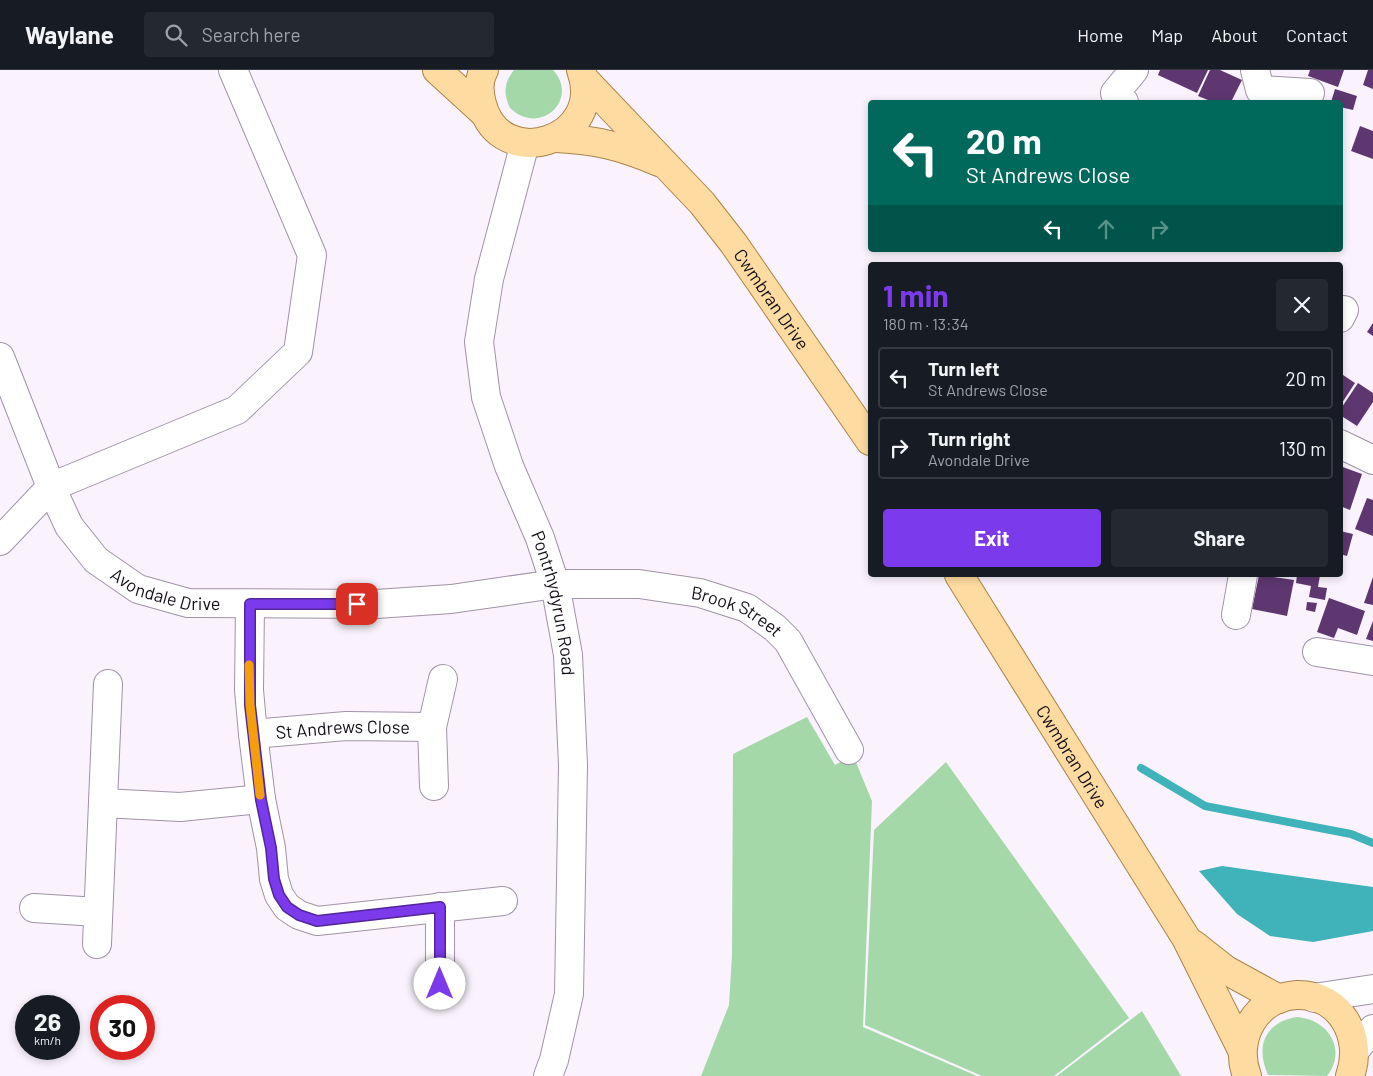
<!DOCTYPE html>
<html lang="en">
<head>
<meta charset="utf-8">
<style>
	:root { --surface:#171b24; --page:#242831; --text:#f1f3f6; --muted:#9ea1a6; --line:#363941; --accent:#7c3aed }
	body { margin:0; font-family:Barlow,sans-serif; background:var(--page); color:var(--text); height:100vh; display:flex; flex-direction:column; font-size:19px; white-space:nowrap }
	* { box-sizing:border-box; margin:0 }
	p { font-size:16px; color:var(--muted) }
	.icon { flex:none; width:28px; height:28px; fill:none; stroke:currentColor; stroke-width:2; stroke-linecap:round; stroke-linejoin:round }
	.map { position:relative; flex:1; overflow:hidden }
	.details { position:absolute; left:868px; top:192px; width:475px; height:315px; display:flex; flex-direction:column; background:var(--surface); border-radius:5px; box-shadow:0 2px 8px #0003 }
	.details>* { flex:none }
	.guide { position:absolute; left:868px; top:30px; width:475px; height:152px; border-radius:5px; box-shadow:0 2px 8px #0003; background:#00695c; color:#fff; overflow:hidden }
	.speed { position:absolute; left:15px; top:925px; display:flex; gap:10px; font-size:25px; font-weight:700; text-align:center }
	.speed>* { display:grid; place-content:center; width:65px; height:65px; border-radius:50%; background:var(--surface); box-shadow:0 2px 8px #0003; line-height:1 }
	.speed small { font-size:12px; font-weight:400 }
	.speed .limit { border:8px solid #d22; background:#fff; color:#111 }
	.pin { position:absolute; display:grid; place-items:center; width:42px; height:42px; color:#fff; margin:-21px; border-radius:10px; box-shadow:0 2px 8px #0006 }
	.me { position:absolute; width:55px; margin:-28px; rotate:0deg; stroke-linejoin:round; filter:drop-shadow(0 0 4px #0008) }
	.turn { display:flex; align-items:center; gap:18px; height:105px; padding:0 15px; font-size:22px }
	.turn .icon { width:65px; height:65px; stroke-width:2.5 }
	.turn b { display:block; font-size:35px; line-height:42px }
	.lanes { display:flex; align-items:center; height:48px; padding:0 15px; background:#0003; justify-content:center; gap:25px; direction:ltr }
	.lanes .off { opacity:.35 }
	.round { display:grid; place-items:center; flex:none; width:52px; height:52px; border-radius:5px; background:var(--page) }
	.summary { display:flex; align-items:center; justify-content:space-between; height:85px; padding:0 15px }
	h1 { font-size:30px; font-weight:700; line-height:38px; color:var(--accent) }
	.button { display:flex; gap:10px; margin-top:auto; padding:10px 15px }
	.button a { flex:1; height:58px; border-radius:5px; background:var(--accent); color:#fff; font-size:20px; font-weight:700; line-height:58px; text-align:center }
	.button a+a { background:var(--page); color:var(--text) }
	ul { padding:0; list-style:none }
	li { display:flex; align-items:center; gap:15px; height:62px; margin:0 10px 8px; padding:0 5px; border:2px solid var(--line); border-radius:5px }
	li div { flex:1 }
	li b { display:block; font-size:19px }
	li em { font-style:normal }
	header { display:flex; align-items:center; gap:30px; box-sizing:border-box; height:70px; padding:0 25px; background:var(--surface); border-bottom:1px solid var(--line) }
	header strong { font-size:24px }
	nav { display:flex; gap:28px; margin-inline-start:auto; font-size:18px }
	.search { width:350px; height:45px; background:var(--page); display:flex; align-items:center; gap:12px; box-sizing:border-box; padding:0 18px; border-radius:5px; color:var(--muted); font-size:19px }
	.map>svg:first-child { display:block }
</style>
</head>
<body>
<header>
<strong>Waylane</strong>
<div class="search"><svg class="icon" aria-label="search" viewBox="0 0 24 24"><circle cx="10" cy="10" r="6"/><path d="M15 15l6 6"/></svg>Search here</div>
<nav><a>Home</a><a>Map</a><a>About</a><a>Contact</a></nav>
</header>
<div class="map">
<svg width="1373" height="1006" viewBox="0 0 1373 1006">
	<rect width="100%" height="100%" fill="#faf3fd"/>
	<!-- green -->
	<g fill="#a5d8a9">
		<path d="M514,0H553C580,29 540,67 510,38C503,23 504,13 514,0Z"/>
		<polygon points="807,647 835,695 853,685 872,731 863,957 977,1006 701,1006 729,935 732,885 733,684"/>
		<polygon points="946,692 1129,948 1054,1006 982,1006 865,955 874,760"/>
		<polygon points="1142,941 1181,1006 1057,1006"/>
		<path d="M1297,947C1327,949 1348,979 1327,1006L1268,1005C1255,976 1265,952 1297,947Z"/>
	</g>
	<!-- water -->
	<polygon fill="#40b2b9" points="1222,796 1373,817 1373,861 1313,872 1270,866 1237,844 1199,801"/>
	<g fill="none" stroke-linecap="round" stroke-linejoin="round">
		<!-- stream -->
		<polyline stroke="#40b2b9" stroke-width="8" points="1141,698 1205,736 1351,764 1373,773"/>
	</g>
	<!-- building -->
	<g fill="#5e3770">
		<polygon points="1160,0 1208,0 1197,23 1158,5"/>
		<polygon points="1210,0 1220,0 1242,10 1231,32 1213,32 1198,26"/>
		<polygon points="1310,0 1344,0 1338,17 1308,6"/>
		<polygon points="1368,0 1373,0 1373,19 1363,15"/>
		<polygon points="1335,19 1357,26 1353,40 1340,37 1340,32 1331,32"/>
		<polygon points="1360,56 1373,61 1373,89 1351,81"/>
		<polygon points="1373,253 1373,266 1367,262"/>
		<polygon points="1340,303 1355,313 1340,336"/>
		<polygon points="1358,313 1373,323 1373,332 1357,356 1340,345 1340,340"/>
		<polygon points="1340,396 1362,404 1350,440 1340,436"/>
		<polygon points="1367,428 1373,430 1373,466 1355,459"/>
		<polygon points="1340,461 1353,464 1347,486 1340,484"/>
		<polygon points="1259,505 1294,510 1287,546 1252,539"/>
		<polygon points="1297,505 1320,505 1318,517 1327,518 1325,530 1309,527 1311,516 1296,513"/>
		<polygon points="1373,507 1373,535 1364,533"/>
		<polygon points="1329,528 1365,541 1357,565 1338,558 1334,568 1317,562"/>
		<polygon points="1307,532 1317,533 1315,542 1306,540"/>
		<polygon points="1373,551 1373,571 1366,569"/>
	</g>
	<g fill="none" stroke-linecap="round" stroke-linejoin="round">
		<defs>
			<g id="minor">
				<polyline points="1255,0 1260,20 1310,23"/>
				<polyline points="1124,32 1115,23 1134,0"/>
				<path id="s1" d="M525,73L489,209L479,272L486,327L509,396L540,468L555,514L568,585L573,695L569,924L554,990L548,1006"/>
				<polyline points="1340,248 1344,240"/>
				<path id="s2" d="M0,287L51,417L69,456L96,490L138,519L188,533L376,534L451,529L555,514H639L700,523L747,538L775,558L788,571L849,680"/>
				<polyline points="1340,374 1373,390"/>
				<polyline points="0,471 51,417 237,340 298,282 312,185 233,0"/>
				<polyline points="250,534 249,620 253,664 261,729 271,778 274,809 279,825 287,837 299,845 317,851 503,831"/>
				<polyline points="1236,545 1243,505"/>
				<polyline points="1317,582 1373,591"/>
				<path id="s3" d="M253,664L346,656L432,657"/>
				<polyline points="434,716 432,657 443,609"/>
				<polyline points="103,733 180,737 261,729"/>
				<polyline points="34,838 98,842"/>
				<polyline points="97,874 108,614"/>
				<polyline points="440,914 440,837"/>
				<polyline points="1314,928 1373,919"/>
				<polyline points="1355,980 1373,959"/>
			</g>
			<g id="major">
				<polyline points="437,0 484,43"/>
				<path d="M484,0C478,10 479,23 482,34C500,104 607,71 581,0"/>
				<path id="s4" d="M584,9L702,133L734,174L870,371"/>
				<path d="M556,68C597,70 620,76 659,92"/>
				<path id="s5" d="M959,505L1186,868L1242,980"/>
				<polyline points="1193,874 1226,900 1279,929"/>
				<path d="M1247,1006C1233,970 1255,927 1297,925C1341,924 1364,968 1350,1006"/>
			</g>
		</defs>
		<!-- minor casing -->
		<use href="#minor" stroke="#a092a8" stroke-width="30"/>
		<!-- major casing -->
		<use href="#major" stroke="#aa8448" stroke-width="30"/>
		<!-- minor -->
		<use href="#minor" stroke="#fff" stroke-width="28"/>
		<!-- major -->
		<use href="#major" stroke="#fddba1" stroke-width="28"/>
	</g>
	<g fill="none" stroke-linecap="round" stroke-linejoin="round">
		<defs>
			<polyline id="route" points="357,534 250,534 250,635 261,730 271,778 274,809 279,825 287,837 299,845 317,851 440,837 440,914"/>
		</defs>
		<!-- route casing -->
		<use href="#route" stroke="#51269a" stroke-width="12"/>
		<!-- route -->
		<use href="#route" stroke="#7c3aed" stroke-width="9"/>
		<!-- slow -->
		<polyline stroke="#f59e0b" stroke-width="9" points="249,595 250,635 260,725"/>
	</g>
	<g text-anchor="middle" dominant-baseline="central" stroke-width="5" stroke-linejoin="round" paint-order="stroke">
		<!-- street labels -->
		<g font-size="18" fill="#151018" stroke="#faf3fd">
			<text stroke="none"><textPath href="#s4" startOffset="290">Cwmbran Drive</textPath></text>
			<text stroke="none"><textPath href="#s2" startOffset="304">Avondale Drive</textPath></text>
			<text stroke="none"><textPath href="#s1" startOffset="478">Pontrhydyrun Road</textPath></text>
			<text stroke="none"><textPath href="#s2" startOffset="884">Brook Street</textPath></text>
			<text stroke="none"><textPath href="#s3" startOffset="90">St Andrews Close</textPath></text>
			<text stroke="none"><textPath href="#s5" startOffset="214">Cwmbran Drive</textPath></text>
		</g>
	</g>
</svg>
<div class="speed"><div>26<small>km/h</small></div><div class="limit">30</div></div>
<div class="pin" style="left:357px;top:534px;background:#d93025"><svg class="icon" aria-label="arrive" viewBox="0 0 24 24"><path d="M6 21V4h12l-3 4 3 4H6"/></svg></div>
<svg class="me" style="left:440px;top:914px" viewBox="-20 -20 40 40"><circle r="19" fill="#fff"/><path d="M0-13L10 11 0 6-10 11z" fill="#7c3aed"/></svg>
<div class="guide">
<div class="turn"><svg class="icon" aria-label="left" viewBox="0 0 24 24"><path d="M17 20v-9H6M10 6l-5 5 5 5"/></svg><div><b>20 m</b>St Andrews Close</div></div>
<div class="lanes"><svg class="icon" aria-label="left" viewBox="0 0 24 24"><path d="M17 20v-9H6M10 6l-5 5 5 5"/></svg><svg class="icon off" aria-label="ahead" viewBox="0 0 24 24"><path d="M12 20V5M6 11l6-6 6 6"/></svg><svg class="icon off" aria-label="right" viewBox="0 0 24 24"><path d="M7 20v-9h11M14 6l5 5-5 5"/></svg></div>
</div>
<section class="details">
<div class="summary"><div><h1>1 min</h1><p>180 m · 13:34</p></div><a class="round"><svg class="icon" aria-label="close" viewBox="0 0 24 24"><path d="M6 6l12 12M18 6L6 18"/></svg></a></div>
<ul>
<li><svg class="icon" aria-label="left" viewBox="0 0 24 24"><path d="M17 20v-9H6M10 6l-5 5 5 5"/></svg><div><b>Turn left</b><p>St Andrews Close</p></div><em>20 m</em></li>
<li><svg class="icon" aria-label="right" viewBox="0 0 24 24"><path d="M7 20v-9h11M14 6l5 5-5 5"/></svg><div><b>Turn right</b><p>Avondale Drive</p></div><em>130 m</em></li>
</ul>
<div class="button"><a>Exit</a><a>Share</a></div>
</section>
</div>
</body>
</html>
